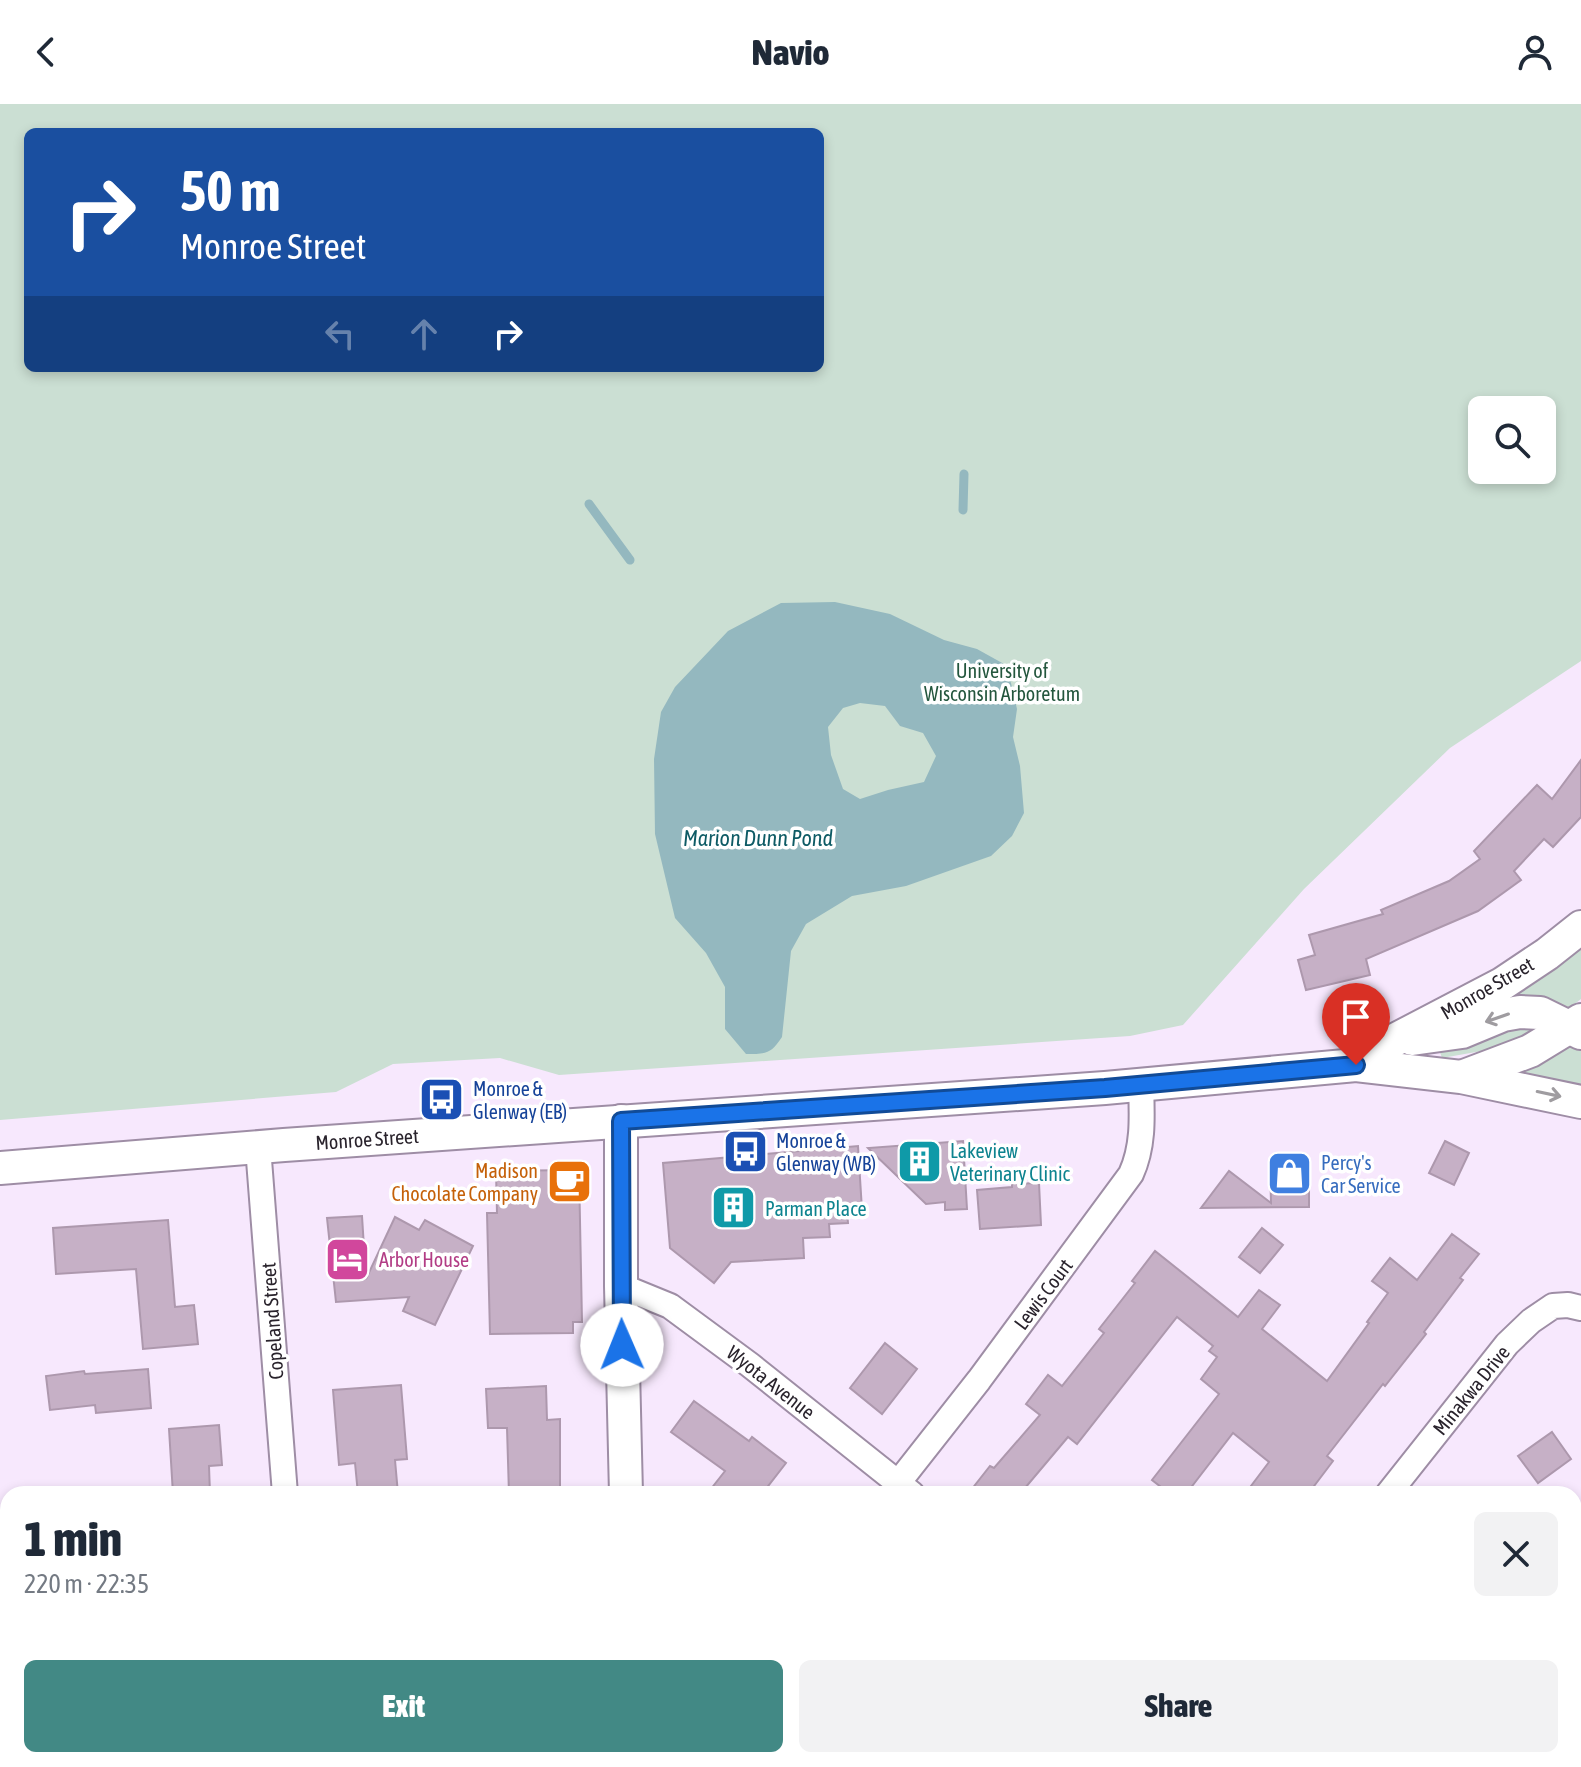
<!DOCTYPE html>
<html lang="en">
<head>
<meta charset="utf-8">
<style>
	:root { --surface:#fff; --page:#f2f2f3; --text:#1f2937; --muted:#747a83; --accent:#428985 }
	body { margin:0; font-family:"Asap Condensed",sans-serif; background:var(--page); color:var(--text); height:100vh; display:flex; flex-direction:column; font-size:30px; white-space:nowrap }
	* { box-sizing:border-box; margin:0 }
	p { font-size:26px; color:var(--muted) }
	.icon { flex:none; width:44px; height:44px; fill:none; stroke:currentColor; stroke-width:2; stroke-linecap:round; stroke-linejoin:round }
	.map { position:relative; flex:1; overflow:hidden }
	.side { position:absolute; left:0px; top:1382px; width:1582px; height:282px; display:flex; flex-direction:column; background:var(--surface); border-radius:24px 24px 0 0; box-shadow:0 4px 12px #0003 }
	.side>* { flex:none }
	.hud { position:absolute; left:24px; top:24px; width:800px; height:244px; border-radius:12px; box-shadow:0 4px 12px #0003; background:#1a4fa0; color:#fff; overflow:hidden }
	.controls { position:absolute; left:1468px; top:292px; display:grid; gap:16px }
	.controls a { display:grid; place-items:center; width:88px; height:88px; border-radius:12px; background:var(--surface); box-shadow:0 4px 12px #0003; font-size:40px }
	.pin { position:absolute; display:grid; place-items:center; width:68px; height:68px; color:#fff; margin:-82px -34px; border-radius:50% 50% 50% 0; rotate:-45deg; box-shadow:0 0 8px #0007 }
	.pin .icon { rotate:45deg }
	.me { position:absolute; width:88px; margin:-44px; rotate:359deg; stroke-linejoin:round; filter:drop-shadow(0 0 6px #0008) }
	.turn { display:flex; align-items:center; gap:28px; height:168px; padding:0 24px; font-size:36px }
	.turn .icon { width:104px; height:104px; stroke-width:2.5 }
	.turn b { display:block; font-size:56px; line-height:68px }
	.lanes { display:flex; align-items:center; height:76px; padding:0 24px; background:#0003; justify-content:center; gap:40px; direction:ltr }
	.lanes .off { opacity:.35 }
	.round { display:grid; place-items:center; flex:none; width:84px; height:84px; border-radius:12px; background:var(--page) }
	.head { display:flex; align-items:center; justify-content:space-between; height:136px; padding:0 24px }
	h1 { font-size:48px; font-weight:800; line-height:60px }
	.action { display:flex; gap:16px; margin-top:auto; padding:16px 24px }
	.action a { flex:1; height:92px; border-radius:12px; background:var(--accent); color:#fff; font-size:32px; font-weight:800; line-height:92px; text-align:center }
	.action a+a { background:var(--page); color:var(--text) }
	header { display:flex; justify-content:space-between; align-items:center; height:104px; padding:0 24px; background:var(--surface); font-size:36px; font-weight:800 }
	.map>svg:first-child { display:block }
</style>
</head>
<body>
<header><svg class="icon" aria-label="back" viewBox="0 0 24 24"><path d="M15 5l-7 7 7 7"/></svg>Navio<svg class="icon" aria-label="person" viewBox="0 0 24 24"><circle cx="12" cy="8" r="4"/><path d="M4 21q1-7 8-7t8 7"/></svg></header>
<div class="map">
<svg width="1581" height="1663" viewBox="0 0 1581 1663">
	<rect width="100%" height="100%" fill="#f7e8fd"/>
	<!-- green -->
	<g fill="#cbdfd3" fill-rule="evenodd">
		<path d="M0,0H1581V557L1450,644L1304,785L1183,921L1130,932L559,971L500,954L393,960L336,988L0,1016ZM28,28H820V264H28ZM1482,306H1542V366H1482Z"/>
		<polygon points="1581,836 1581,895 1568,905 1438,922"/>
		<polygon points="1530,919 1539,927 1493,945 1442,954 1440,948 1469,935"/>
		<polygon points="1573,936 1581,941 1581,985 1505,970"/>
	</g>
	<!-- water -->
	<path fill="#94b8bf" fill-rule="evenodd" d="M835,498L890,510L944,536L977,545L1004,560L1011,579L1017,605L1013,633L1020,662L1024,709L1012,732L991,752L906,782L852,792L806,820L791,847L782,933C771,950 766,950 746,950L725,925V883L706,849L675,814L655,730L654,655L661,608L675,583L728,527L781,499ZM860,599L885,602L900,622L923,629L936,652L924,678L888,686L860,695L843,685L831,651L828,623L843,604Z"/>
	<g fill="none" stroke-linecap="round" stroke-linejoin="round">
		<!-- stream -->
		<g stroke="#94b8bf" stroke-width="9">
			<polyline points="589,400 630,456"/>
			<polyline points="963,406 964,370"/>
		</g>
	</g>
	<!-- building -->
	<g fill="#c6b0c6" stroke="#ad98ad" stroke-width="2">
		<polygon points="1581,656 1581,713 1553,743 1544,735 1514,767 1521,776 1478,807 1366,855 1370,871 1306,886 1298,856 1315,851 1309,831 1383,810 1381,806 1449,777 1480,755 1474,747 1537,681 1552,695"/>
		<polygon points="963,1037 967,1105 945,1106 945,1098 926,1100 868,1044"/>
		<polygon points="1445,1037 1469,1049 1454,1081 1429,1069"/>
		<polygon points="858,1042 862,1106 847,1107 848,1119 829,1120 830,1133 803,1134 804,1154 731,1158 714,1179 670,1144 663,1059"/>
		<polygon points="1309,1056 1309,1103 1201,1104 1229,1067 1271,1099 1270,1057"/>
		<polygon points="579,1066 582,1218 573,1218 573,1229 490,1230 487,1109 497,1109 496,1067"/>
		<polygon points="1039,1079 1041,1121 980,1125 977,1086 1012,1083 1012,1080"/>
		<polygon points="362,1112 366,1175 395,1113 419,1126 425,1116 473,1142 435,1221 403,1207 409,1193 336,1198 327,1114"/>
		<polygon points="168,1116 175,1203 194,1201 198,1240 143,1245 136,1165 56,1170 53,1124"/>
		<polygon points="1262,1124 1283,1141 1260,1169 1239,1153"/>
		<polygon points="1452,1130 1479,1150 1460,1174 1463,1176 1424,1228 1426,1230 1385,1282 1383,1280 1327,1352 1333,1357 1308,1390 1245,1390 1269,1358 1233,1329 1186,1390 1170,1390 1152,1376 1219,1290 1201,1275 1217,1253 1209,1247 1213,1242 1177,1213 1077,1340 1068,1333 1020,1390 968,1390 990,1362 994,1364 1040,1311 1026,1300 1048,1271 1062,1282 1104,1229 1099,1225 1135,1179 1132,1177 1155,1147 1238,1213 1259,1186 1280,1201 1262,1225 1327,1277 1369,1219 1367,1218 1388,1189 1372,1177 1390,1154 1417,1176"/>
		<polygon points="885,1239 917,1265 882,1310 850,1284"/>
		<polygon points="148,1265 151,1304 96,1309 95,1301 50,1306 46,1272 84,1267 85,1270"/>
		<polygon points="401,1281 407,1355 395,1356 398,1390 358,1390 355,1359 339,1361 333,1286"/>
		<polygon points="546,1282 547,1316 560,1315 560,1390 509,1390 507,1324 488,1324 486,1285"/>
		<polygon points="694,1297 749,1337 752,1333 786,1359 762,1390 707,1390 725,1367 671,1328"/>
		<polygon points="219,1321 222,1361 209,1362 210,1390 173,1390 169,1325"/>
		<polygon points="1552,1328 1571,1355 1538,1379 1518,1352"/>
	</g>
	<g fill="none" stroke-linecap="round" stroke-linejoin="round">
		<defs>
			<g id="street">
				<polyline points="258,1043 285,1390"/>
				<polyline points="621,1182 670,1202 750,1261 912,1390"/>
				<path d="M898,1379L979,1276L1131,1070C1144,1042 1142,1011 1141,981"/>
				<polyline points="1388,1390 1507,1240 1531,1217 1553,1202 1568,1201 1581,1204"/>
				<polyline points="305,1656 306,1663"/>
				<polyline points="1247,1656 1256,1663"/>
			</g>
			<g id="secondary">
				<polyline points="1412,935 1462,928 1503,911 1520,908 1540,909 1581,929"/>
				<polyline points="1356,961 1389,939 1502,880 1547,850 1581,823"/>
				<polyline points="1464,972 1530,947 1581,916"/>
				<polyline points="621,1017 621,1182 626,1390"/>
				<polyline points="0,1064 284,1041 1105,984 1356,961 1461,973 1581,998"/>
				<polyline points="656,1656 660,1663"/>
			</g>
		</defs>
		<!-- street casing -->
		<use href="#street" stroke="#9e8da5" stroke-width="28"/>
		<!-- secondary casing -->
		<use href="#secondary" stroke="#9e8da5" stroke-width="36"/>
		<!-- street -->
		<use href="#street" stroke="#fff" stroke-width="24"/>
		<!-- secondary -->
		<use href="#secondary" stroke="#fff" stroke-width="32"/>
	</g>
	<!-- one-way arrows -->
	<defs><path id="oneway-shaft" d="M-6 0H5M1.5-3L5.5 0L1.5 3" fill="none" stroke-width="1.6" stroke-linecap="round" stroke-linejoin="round" transform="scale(2)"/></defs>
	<g stroke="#9f9ca0">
		<use href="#oneway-shaft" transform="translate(1497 914) rotate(161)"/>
		<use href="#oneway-shaft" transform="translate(1549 990) rotate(12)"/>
	</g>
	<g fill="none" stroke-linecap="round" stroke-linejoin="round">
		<defs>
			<polyline id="route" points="622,1241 621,1017 1105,984 1356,961"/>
		</defs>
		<!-- route casing -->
		<use href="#route" stroke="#114b97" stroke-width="20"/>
		<!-- route -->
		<use href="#route" stroke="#1a73e8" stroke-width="14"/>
	</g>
	<!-- icons -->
	<defs>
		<symbol id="bus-square" viewBox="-11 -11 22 22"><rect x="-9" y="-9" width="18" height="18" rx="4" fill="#1a4fb4" stroke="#fff"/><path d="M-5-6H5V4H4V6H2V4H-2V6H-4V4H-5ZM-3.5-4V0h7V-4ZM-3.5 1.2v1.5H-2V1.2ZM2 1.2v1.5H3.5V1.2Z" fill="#fff"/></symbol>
		<symbol id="building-square" viewBox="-11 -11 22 22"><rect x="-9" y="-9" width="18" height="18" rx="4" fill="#0f9aa8" stroke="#fff"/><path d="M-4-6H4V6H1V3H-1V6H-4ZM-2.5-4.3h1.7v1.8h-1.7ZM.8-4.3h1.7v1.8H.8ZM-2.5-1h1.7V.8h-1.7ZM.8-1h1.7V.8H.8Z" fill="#fff"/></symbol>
		<symbol id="shop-square" viewBox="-11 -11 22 22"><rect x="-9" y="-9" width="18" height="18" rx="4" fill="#3f7fe0" stroke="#fff"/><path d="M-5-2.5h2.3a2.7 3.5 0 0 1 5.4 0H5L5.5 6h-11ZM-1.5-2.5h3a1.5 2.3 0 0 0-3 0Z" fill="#fff"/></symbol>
		<symbol id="cafe-square" viewBox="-11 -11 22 22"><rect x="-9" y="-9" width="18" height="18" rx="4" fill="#e8710a" stroke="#fff"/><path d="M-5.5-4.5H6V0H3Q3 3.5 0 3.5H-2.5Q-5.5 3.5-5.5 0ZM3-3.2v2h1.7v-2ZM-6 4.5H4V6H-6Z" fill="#fff"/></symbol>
		<symbol id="hotel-square" viewBox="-11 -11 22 22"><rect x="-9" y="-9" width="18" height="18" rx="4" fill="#d1479c" stroke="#fff"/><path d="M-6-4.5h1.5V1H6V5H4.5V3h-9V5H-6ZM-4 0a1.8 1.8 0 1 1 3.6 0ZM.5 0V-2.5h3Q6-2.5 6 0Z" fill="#fff"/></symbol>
	</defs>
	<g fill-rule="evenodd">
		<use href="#bus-square" x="416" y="970" width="51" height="51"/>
		<use href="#bus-square" x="720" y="1022" width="51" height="51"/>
		<use href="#building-square" x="894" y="1032" width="51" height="51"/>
		<use href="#shop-square" x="1264" y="1044" width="51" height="51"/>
		<use href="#cafe-square" x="544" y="1052" width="51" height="51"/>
		<use href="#building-square" x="708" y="1078" width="51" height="51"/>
		<use href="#hotel-square" x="322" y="1130" width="51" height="51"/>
	</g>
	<g text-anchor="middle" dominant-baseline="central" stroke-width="7" stroke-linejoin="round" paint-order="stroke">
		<!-- park labels -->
		<g font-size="20" fill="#23563d" stroke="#fff">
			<text x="1002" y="566">University of<tspan x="1002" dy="23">Wisconsin Arboretum</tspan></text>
		</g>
		<!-- street labels -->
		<g font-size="20" fill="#29232c" stroke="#fff">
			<text transform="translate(1487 884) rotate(-30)">Monroe Street</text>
			<text transform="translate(367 1035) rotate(-4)">Monroe Street</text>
			<text transform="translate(1043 1190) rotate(-53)">Lewis Court</text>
			<text transform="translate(272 1217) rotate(-94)">Copeland Street</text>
			<text transform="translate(771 1278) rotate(38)">Wyota Avenue</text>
			<text transform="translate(1471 1286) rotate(-51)">Minakwa Drive</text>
		</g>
		<!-- transit labels -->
		<g font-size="20" fill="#164399" stroke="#fff" text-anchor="start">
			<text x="473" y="984">Monroe &amp;<tspan x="473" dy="23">Glenway (EB)</tspan></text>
			<text x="776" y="1036">Monroe &amp;<tspan x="776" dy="23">Glenway (WB)</tspan></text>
		</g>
		<!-- culture labels -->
		<g font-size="20" fill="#0d838f" stroke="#fff" text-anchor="start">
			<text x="950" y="1046">Lakeview<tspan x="950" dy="23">Veterinary Clinic</tspan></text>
			<text x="765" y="1104">Parman Place</text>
		</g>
		<!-- shop labels -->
		<g font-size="20" fill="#366cbe" stroke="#fff" text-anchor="start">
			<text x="1321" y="1058">Percy's<tspan x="1321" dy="23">Car Service</tspan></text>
		</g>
		<!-- food labels -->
		<g font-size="20" fill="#c56008" stroke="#fff" text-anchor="end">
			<text x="538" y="1066">Madison<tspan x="538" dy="23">Chocolate Company</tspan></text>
		</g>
		<!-- hotel labels -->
		<g font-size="20" fill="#b23c85" stroke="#fff" text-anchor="start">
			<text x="379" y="1155">Arbor House</text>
		</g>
		<!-- water labels -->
		<g font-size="22" font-style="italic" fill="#0e5b65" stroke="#fff">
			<text x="758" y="734">Marion Dunn Pond</text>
		</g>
	</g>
</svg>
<div class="controls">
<a><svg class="icon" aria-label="search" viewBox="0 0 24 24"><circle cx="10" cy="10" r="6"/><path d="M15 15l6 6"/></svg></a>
</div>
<div class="pin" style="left:1356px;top:961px;background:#d93025"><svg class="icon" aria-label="arrive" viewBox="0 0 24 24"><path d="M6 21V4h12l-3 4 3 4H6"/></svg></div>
<svg class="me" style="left:622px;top:1241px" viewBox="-20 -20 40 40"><circle r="19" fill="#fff"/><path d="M0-13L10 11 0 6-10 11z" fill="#1a73e8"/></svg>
<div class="hud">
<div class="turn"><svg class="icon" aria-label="right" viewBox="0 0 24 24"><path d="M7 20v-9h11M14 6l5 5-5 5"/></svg><div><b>50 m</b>Monroe Street</div></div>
<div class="lanes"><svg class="icon off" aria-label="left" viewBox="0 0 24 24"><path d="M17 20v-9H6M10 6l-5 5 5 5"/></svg><svg class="icon off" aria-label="ahead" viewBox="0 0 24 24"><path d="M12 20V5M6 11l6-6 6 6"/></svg><svg class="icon" aria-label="right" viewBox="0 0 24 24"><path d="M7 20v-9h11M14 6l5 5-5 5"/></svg></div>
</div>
<section class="side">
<div class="head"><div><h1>1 min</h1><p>220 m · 22:35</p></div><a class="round"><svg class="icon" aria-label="close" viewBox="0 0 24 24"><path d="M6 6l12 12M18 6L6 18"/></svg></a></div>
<div class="action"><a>Exit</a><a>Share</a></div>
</section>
</div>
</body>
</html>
